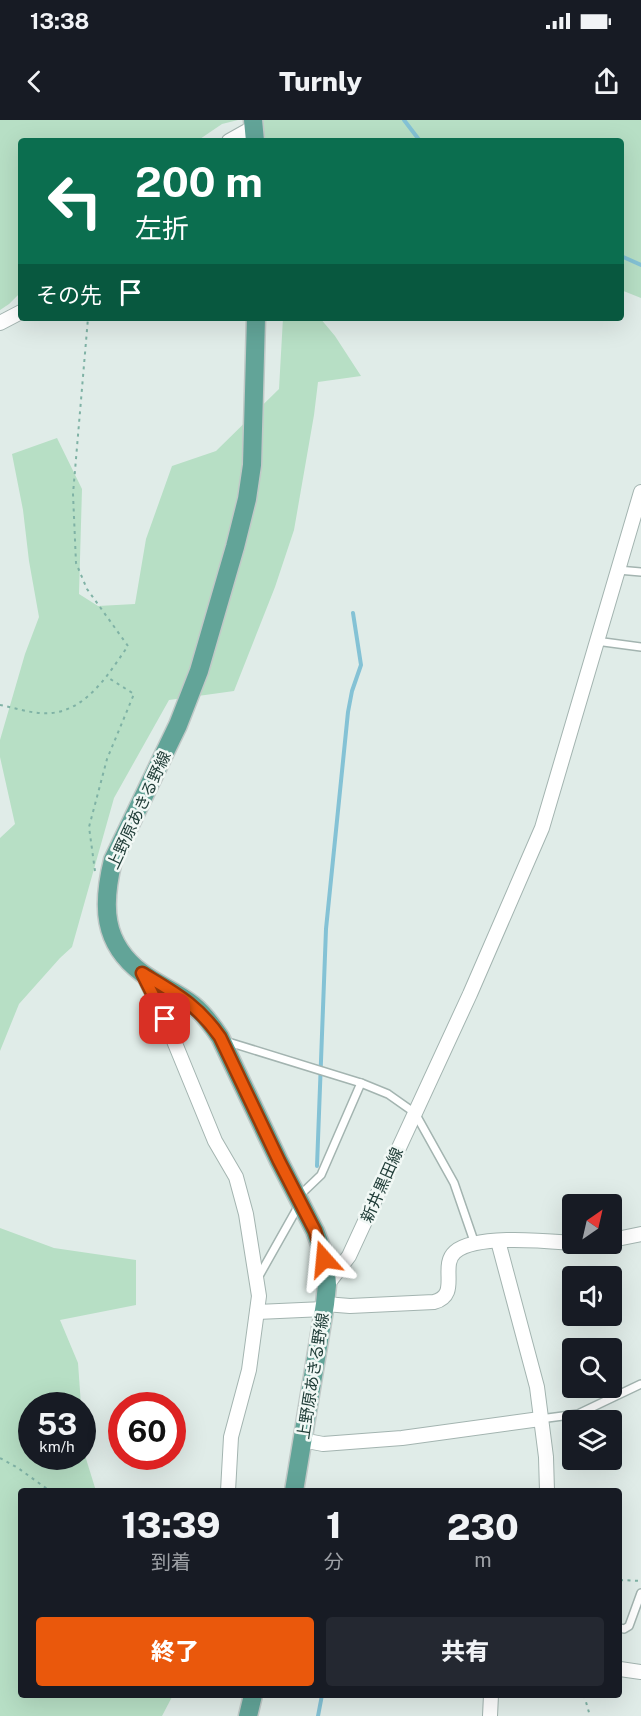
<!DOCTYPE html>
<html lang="ja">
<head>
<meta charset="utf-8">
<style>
	:root { --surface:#171b24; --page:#242831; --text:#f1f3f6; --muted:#9ea1a6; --accent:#ea580c }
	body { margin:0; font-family:"Public Sans","Noto Sans JP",sans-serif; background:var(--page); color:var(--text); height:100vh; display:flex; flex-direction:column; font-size:22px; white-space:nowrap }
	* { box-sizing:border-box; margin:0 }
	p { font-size:20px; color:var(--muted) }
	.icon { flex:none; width:33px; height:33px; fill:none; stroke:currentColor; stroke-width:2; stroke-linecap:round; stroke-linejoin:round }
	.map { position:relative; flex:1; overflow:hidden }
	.details { position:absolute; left:18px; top:1368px; width:604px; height:210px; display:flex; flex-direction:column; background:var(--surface); border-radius:6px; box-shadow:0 6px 24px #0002 }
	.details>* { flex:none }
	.banner { position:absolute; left:18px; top:18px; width:606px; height:183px; border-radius:6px; box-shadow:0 6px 24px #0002; background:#0b6e4f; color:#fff; overflow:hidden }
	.needle { width:39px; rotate:34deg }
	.buttons { position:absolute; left:562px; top:1074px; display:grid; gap:12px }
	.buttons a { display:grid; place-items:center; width:60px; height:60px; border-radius:6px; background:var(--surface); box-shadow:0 6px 24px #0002; font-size:30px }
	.speed { position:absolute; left:18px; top:1272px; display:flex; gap:12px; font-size:30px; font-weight:700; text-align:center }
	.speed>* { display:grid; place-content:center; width:78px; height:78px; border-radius:50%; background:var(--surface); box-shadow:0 6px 24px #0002; line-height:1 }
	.speed small { font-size:15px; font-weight:400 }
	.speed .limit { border:9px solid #d22; background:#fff; color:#111 }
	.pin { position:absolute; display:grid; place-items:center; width:51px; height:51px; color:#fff; margin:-26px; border-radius:12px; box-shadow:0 3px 9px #0006 }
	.me { position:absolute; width:66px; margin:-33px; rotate:342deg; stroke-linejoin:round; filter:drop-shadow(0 0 4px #0008) }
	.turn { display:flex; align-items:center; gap:21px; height:126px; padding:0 18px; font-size:27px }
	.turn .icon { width:78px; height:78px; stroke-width:2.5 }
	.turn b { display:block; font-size:42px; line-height:51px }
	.then { display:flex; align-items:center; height:57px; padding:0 18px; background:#0003; gap:12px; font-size:22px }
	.eta { display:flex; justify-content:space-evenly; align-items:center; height:102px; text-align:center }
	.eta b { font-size:36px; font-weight:800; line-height:42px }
	.primary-button { display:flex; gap:12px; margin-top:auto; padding:12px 18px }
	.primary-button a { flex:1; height:69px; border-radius:6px; background:var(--accent); color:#fff; font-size:24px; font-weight:800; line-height:69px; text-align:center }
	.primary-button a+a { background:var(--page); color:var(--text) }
	.status { display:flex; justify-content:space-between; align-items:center; height:42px; padding:0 30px; background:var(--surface); direction:ltr }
	.status svg { height:16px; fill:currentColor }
	header { display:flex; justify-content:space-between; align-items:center; height:78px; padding:0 18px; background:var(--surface); font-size:27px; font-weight:800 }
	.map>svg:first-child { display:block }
</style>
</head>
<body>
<div class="status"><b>13:38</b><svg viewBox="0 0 49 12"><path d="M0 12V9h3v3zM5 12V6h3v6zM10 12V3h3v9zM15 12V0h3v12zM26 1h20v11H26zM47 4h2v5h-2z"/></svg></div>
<header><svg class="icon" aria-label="back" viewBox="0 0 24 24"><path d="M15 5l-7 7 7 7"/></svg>Turnly<svg class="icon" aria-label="share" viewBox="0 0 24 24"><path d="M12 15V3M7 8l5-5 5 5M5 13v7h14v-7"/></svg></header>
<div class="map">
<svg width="641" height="1596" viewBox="0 0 641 1596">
	<rect width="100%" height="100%" fill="#e0ece8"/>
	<!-- green -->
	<g fill="#b7dfc5">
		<polygon points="0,0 238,0 222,4 197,21 21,21 21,172 9,184 0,190"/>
		<polygon points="259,0 641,0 641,178 621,170 621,21 264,21"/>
		<polygon points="283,198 320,198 335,216 361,256 318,262 314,295 294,410 275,467 234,571 169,580 114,678 72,827 60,838 19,884 0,931 0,718 15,704 0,637 0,620 25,534 39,497 29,441 23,390 12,334 57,318 82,369 79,474 98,486 135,484 146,419 172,346 216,331 279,269"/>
		<polygon points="0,1108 54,1128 136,1140 136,1185 60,1200 78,1243 81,1285 32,1286 32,1336 82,1336 83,1320 83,1329 96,1371 21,1371 21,1575 173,1575 162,1596 0,1596"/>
	</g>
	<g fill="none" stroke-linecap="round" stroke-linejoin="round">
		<!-- stream -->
		<g stroke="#84c2d5" stroke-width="4">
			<polyline points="404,0 420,21"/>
			<polyline points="621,136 641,145"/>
			<polyline points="317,1046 326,809 348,592 352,571 361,545 353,493"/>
			<polyline points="318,1596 322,1575"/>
		</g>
		<defs>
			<g id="service">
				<polyline points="618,450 641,452"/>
				<polyline points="596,521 641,527"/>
				<polyline points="225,921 361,963 388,974 415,993 454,1063 475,1124"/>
				<polyline points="298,1077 321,1055 361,963"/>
				<polyline points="259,1156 299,1085"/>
				<polyline points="540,1299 578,1294 641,1264"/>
				<polyline points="620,1508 624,1509 629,1506 641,1473"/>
			</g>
			<g id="minor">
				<polyline points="229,21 254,7"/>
				<polyline points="0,203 21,192"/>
				<polyline points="142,853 165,899 215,1021 236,1057 246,1094 259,1176 249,1250 231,1317 228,1371"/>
				<polyline points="612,1120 641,1114"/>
				<polyline points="498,1121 537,1267 546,1337 547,1371"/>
				<polyline points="327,1165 349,1136 470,874 542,708 641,372"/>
				<path d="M325,1184L350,1186L434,1182C461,1175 439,1146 455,1132C476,1114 546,1121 573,1123"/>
				<polyline points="257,1192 324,1189"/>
				<polyline points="302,1320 323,1324 402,1318 540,1299"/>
				<polyline points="620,1549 641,1552"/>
				<polyline points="490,1596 491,1575"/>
			</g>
			<g id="primary">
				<polyline points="253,0 255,21"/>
				<path d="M256,198L252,345L247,379L235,427L199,551L178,605L113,740C102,785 102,823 142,853C158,865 177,872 193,885C204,894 212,905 220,917L279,1041L315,1111L322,1130L326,1152L327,1165L325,1184L294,1371"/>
				<polyline points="248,1596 253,1575"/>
			</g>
		</defs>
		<!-- service casing -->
		<use href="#service" stroke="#a3b4b0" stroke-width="10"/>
		<!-- minor casing -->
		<use href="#minor" stroke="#a3b4b0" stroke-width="16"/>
		<!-- primary casing -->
		<use href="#primary" stroke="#c1c9c7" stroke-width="21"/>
		<!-- path -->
		<g stroke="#7fb2a5" stroke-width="2" stroke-dasharray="3 4.5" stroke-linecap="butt">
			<path d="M0,585C16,588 35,595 52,593C88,589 109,553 128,526L87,469L76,443L73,374L88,198"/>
			<polyline points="95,751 89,707 107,639 134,574 107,557"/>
			<polyline points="0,1338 18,1348 50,1371"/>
			<polyline points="620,1460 641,1461"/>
			<polyline points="584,1575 590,1596"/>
		</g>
		<!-- service -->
		<use href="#service" stroke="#fff" stroke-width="7"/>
		<!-- minor -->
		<use href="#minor" stroke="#fff" stroke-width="14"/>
		<!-- primary -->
		<use href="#primary" stroke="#62a498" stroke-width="18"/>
	</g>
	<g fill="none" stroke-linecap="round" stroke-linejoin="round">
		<defs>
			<path id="route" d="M165,899L142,853C175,873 197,884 220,917L279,1041L315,1111L324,1139"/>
		</defs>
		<!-- route casing -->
		<use href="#route" stroke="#983908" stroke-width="15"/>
		<!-- route -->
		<use href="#route" stroke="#ea580c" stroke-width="10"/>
	</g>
	<g text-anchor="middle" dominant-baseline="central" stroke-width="5" stroke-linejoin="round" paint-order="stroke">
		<!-- street labels -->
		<g font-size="16" fill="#203d38" stroke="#f1f8f5">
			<text transform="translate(139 690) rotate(-65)">上野原あきる野線</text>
			<text transform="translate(382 1065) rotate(-66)">新井黒田線</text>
			<text transform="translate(313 1256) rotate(-81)">上野原あきる野線</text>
		</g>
	</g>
</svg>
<div class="buttons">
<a><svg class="needle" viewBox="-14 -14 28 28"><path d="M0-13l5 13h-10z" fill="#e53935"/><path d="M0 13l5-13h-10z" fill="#9ea1a6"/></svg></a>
<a><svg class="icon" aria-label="sound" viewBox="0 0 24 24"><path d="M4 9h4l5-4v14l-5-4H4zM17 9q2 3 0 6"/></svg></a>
<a><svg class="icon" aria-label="search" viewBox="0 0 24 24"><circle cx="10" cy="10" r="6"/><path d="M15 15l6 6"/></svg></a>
<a><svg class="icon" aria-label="layers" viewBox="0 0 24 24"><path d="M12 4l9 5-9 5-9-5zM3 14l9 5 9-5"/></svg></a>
</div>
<div class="speed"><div>53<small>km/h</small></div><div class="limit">60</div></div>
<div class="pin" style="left:165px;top:899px;background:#d93025"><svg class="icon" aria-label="arrive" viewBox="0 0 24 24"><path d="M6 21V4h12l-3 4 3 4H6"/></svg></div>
<svg class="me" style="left:324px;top:1139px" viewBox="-20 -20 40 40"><path d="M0-17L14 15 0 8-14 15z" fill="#ea580c" stroke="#fff" stroke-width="4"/></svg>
<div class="banner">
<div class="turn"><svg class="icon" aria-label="left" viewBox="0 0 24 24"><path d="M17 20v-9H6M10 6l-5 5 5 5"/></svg><div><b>200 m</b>左折</div></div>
<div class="then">その先<svg class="icon" aria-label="arrive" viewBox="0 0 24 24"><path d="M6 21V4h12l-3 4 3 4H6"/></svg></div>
</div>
<section class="details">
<div class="eta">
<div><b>13:39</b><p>到着</p></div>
<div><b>1</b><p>分</p></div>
<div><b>230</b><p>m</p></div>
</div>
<div class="primary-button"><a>終了</a><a>共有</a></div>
</section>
</div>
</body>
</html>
